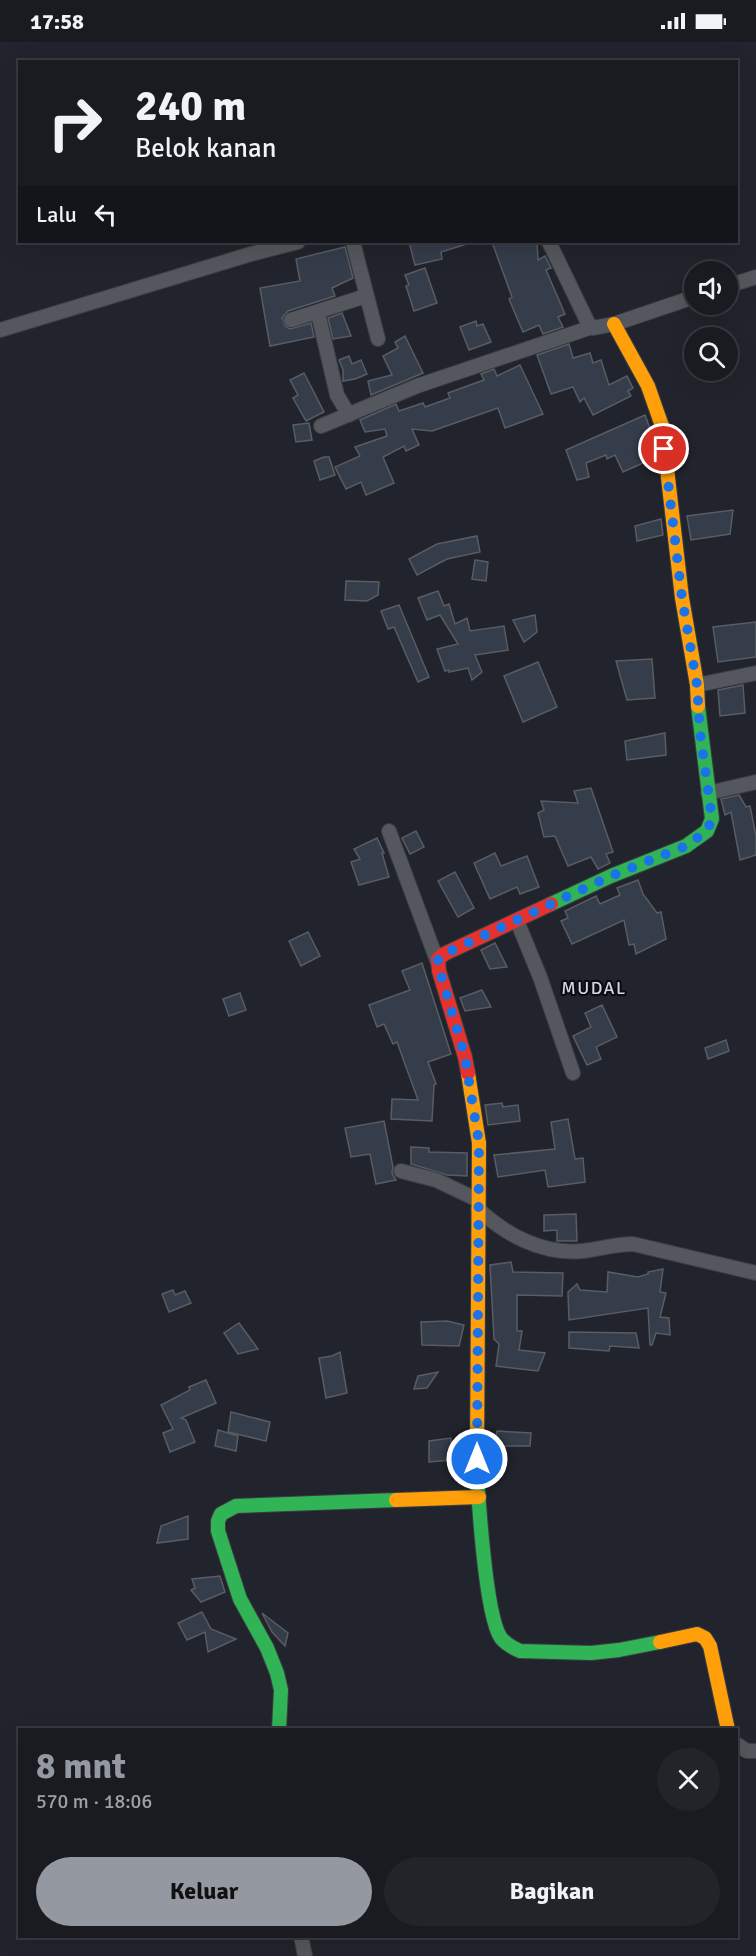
<!DOCTYPE html>
<html lang="id">
<head>
<meta charset="utf-8">
<style>
	:root { --surface:#191b21; --page:#22242a; --text:#f1f3f6; --muted:#9fa1a5; --line:#37393f; --accent:#9498a0 }
	body { margin:0; font-family:Signika,sans-serif; background:var(--page); color:var(--text); height:100vh; display:flex; flex-direction:column; font-size:22px; white-space:nowrap }
	* { box-sizing:border-box; margin:0 }
	p { font-size:20px; color:var(--muted) }
	.icon { flex:none; width:33px; height:33px; fill:none; stroke:currentColor; stroke-width:2; stroke-linecap:round; stroke-linejoin:round }
	.map { position:relative; flex:1; overflow:hidden }
	.drawer { position:absolute; left:18px; top:1686px; width:720px; height:210px; display:flex; flex-direction:column; background:var(--surface); border-radius:0px; box-shadow:0 6px 24px #0002,0 0 0 2px var(--line) }
	.drawer>* { flex:none }
	.banner { position:absolute; left:18px; top:18px; width:720px; height:183px; border-radius:0px; box-shadow:0 6px 24px #0002,0 0 0 2px var(--line); background:#191b21; color:var(--text); overflow:hidden }
	.controls { position:absolute; left:684px; top:219px; display:grid; gap:12px }
	.controls a { display:grid; place-items:center; width:54px; height:54px; border-radius:50%; background:var(--surface); box-shadow:0 6px 24px #0002,0 0 0 2px var(--line); font-size:30px }
	.pin { position:absolute; display:grid; place-items:center; width:51px; height:51px; color:#fff; margin:-26px; border:3px solid #fff; border-radius:50%; box-shadow:0 2px 6px #0007 }
	.me { position:absolute; width:66px; margin:-33px; rotate:0deg; stroke-linejoin:round; filter:drop-shadow(0 0 4px #0008) }
	.turn { display:flex; align-items:center; gap:21px; height:126px; padding:0 18px; font-size:27px }
	.turn .icon { width:78px; height:78px; stroke-width:2.5 }
	.turn b { display:block; font-size:42px; line-height:51px }
	.then { display:flex; align-items:center; height:57px; padding:0 18px; background:#0003; gap:12px; font-size:22px }
	.round { display:grid; place-items:center; flex:none; width:63px; height:63px; border-radius:32px; background:var(--page) }
	.headline { display:flex; align-items:center; justify-content:space-between; height:102px; padding:0 18px }
	h1 { font-size:36px; font-weight:700; line-height:45px; color:var(--accent) }
	.action { display:flex; gap:12px; margin-top:auto; padding:12px 18px }
	.action a { flex:1; height:69px; border-radius:36px; background:var(--accent); color:#111; font-size:24px; font-weight:700; line-height:69px; text-align:center }
	.action a+a { background:var(--page); color:var(--text) }
	.status { display:flex; justify-content:space-between; align-items:center; height:42px; padding:0 30px; background:var(--surface); direction:ltr }
	.status svg { height:16px; fill:currentColor }
	.map>svg:first-child { display:block }
</style>
</head>
<body>
<div class="status"><b>17:58</b><svg viewBox="0 0 49 12"><path d="M0 12V9h3v3zM5 12V6h3v6zM10 12V3h3v9zM15 12V0h3v12zM26 1h20v11H26zM47 4h2v5h-2z"/></svg></div>
<div class="map">
<svg width="756" height="1914" viewBox="0 0 756 1914">
	<rect width="100%" height="100%" fill="#21242c"/>
	<!-- building -->
	<g fill="#353c4a" stroke="#595c62" stroke-width="1.5">
		<polygon points="409,200 467,200 467,202 441,210 442,217 415,223"/>
		<polygon points="492,200 537,200 538,218 545,214 551,226 546,228 565,272 558,275 563,285 543,292 539,283 523,290 509,257 512,255"/>
		<polygon points="345,205 353,236 332,246 335,254 288,269 282,276 285,284 290,287 311,281 314,295 270,304 260,246 300,239 296,217"/>
		<polygon points="425,226 437,261 414,269 406,244 409,243 405,233"/>
		<polygon points="342,271 351,294 333,297 328,276"/>
		<polygon points="476,279 477,284 483,282 491,300 469,308 460,285"/>
		<polygon points="405,294 423,331 371,353 368,339 392,333 383,314 398,306 395,300"/>
		<polygon points="569,302 573,316 590,311 593,321 601,318 609,343 627,334 633,346 628,349 631,354 593,373 584,356 580,360 573,345 551,352 537,313"/>
		<polygon points="349,314 352,322 361,318 367,332 355,337 343,339 343,328 339,318"/>
		<polygon points="520,323 543,372 505,386 498,366 432,389 412,387 419,403 406,409 404,404 383,415 394,441 366,453 361,440 346,447 335,425 360,414 355,405 387,394 385,387 365,390 360,378 396,362 399,369 423,361 425,365 450,356 448,351 484,338 481,332 494,327 497,334"/>
		<polygon points="304,331 324,370 306,379 293,356 298,353 290,338"/>
		<polygon points="645,373 651,389 646,391 652,406 654,416 623,430 615,413 607,417 606,413 586,421 589,435 577,438 566,408"/>
		<polygon points="309,381 312,398 296,400 293,383"/>
		<polygon points="324,415 329,415 335,433 320,438 314,419"/>
		<polygon points="733,468 730,492 691,498 687,474"/>
		<polygon points="661,477 663,493 637,499 635,484"/>
		<polygon points="477,494 480,510 447,517 417,533 409,517 437,502"/>
		<polygon points="475,518 488,520 486,539 472,537"/>
		<polygon points="346,539 379,540 378,553 367,559 345,558"/>
		<polygon points="438,549 444,564 449,562 455,582 467,576 470,589 504,584 508,608 475,613 482,630 472,638 468,626 449,630 449,628 445,629 437,607 458,602 440,573 427,578 418,556"/>
		<polygon points="399,563 429,635 418,640 394,585 388,587 381,569"/>
		<polygon points="535,573 537,590 524,600 513,578"/>
		<polygon points="756,580 756,615 718,620 713,585"/>
		<polygon points="652,617 655,656 627,658 616,619"/>
		<polygon points="538,620 557,665 523,680 504,634"/>
		<polygon points="743,643 745,671 720,674 718,648"/>
		<polygon points="665,691 666,713 627,718 625,699"/>
		<polygon points="591,746 613,810 606,812 610,821 598,827 591,815 568,824 555,794 544,795 538,771 544,768 541,759 578,761 574,749"/>
		<polygon points="739,753 746,765 750,764 756,794 756,813 740,818 731,770 725,773 721,757"/>
		<polygon points="416,789 424,805 410,812 402,796"/>
		<polygon points="377,796 384,811 382,811 389,835 359,843 351,820 360,817 354,807"/>
		<polygon points="495,811 501,824 527,814 539,845 520,852 517,845 490,857 474,821"/>
		<polygon points="455,830 474,866 458,875 438,839"/>
		<polygon points="638,838 643,852 657,871 661,870 666,897 636,912 634,902 629,903 624,878 572,902 561,879 568,876 565,869 596,854 600,862 620,853 617,846"/>
		<polygon points="308,890 320,914 301,924 289,899"/>
		<polygon points="495,901 507,925 490,927 481,908"/>
		<polygon points="422,921 451,1012 428,1020 436,1042 434,1043 432,1079 391,1077 392,1057 418,1058 397,1000 393,1002 384,982 377,985 369,963 410,948 402,929"/>
		<polygon points="482,948 491,965 465,969 460,956"/>
		<polygon points="240,951 246,968 229,974 223,957"/>
		<polygon points="602,963 617,995 596,1005 601,1017 587,1023 573,994 591,985 585,971"/>
		<polygon points="726,998 729,1009 708,1017 705,1006"/>
		<polygon points="502,1061 503,1065 518,1063 520,1079 488,1083 485,1063"/>
		<polygon points="568,1077 575,1117 583,1116 585,1140 548,1145 545,1128 498,1135 494,1113 555,1107 551,1080"/>
		<polygon points="384,1079 393,1125 392,1131 396,1138 376,1142 370,1112 351,1115 345,1086"/>
		<polygon points="411,1105 429,1106 429,1110 467,1111 467,1134 447,1133 411,1122"/>
		<polygon points="576,1172 577,1199 557,1199 557,1188 544,1189 544,1173"/>
		<polygon points="511,1220 513,1230 563,1231 562,1254 517,1253 517,1289 522,1289 519,1308 545,1311 538,1329 496,1324 499,1302 494,1297 490,1223"/>
		<polygon points="663,1227 660,1250 666,1251 660,1275 669,1276 670,1293 656,1291 652,1303 650,1303 648,1266 569,1278 568,1250 577,1242 580,1248 607,1250 608,1230 638,1235 648,1232 648,1230"/>
		<polygon points="173,1248 175,1253 185,1249 191,1261 169,1270 162,1252"/>
		<polygon points="447,1279 464,1283 459,1304 422,1303 421,1280"/>
		<polygon points="239,1281 258,1307 238,1312 224,1291"/>
		<polygon points="569,1290 636,1291 639,1306 610,1304 609,1309 569,1306"/>
		<polygon points="340,1310 347,1351 326,1356 319,1316 332,1314"/>
		<polygon points="438,1330 427,1346 414,1347 418,1334"/>
		<polygon points="206,1338 216,1361 181,1376 186,1378 195,1400 170,1410 163,1391 173,1387 161,1363 190,1348 189,1345"/>
		<polygon points="231,1370 270,1380 266,1399 228,1390"/>
		<polygon points="218,1388 238,1394 236,1409 215,1404"/>
		<polygon points="497,1389 531,1391 530,1404 495,1404"/>
		<polygon points="451,1396 452,1418 429,1420 429,1399"/>
		<polygon points="188,1474 188,1497 157,1501 161,1484"/>
		<polygon points="220,1534 225,1550 201,1560 191,1548 195,1546 192,1537"/>
		<polygon points="202,1570 211,1587 236,1597 208,1610 205,1590 187,1598 178,1581"/>
		<polygon points="262,1571 288,1591 285,1604 272,1590"/>
	</g>
	<g fill="none" stroke-linecap="round" stroke-linejoin="round">
		<defs>
			<g id="street">
				<polyline points="353,200 378,297"/>
				<polyline points="549,200 588,281 593,286 614,282 694,255"/>
				<polyline points="728,244 756,235"/>
				<polyline points="318,271 337,353 349,373"/>
				<polyline points="291,278 366,254"/>
				<polyline points="0,288 251,212 298,200"/>
				<polyline points="321,384 417,344 592,285"/>
				<polyline points="697,643 756,631"/>
				<polyline points="708,751 756,740"/>
				<polyline points="389,789 438,921"/>
				<polyline points="517,879 540,935 573,1031"/>
				<polyline points="401,1129 436,1138 478,1158"/>
				<path d="M478,1167C506,1193 543,1213 583,1209C600,1207 616,1202 633,1202L756,1231"/>
				<polyline points="736,1702 747,1709 756,1709"/>
				<polyline points="301,1894 305,1914"/>
			</g>
			<g id="fast">
				<polyline points="551,862 611,834 686,804 707,789 712,777 698,664"/>
				<path d="M477,1412C477,1444 485,1574 501,1596C506,1602 513,1606 520,1609L591,1611L619,1608L660,1600"/>
				<polyline points="279,1688 281,1648 277,1631 267,1606 240,1557 218,1489 218,1479 221,1472 236,1464 396,1458"/>
			</g>
			<g id="slow">
				<polyline points="614,282 648,344 662,384 682,556 697,643 698,664"/>
				<polyline points="468,1031 479,1101 477,1412"/>
				<polyline points="396,1458 479,1455"/>
				<polyline points="660,1600 697,1592 705,1596 710,1604 728,1688"/>
			</g>
			<polyline id="jam" points="468,1031 465,1015 439,929 438,917 444,912 551,862"/>
		</defs>
		<!-- street casing -->
		<use href="#street" stroke="#3c3e45" stroke-width="16"/>
		<!-- fast casing -->
		<use href="#fast" stroke="#3c3e45" stroke-width="16"/>
		<!-- slow casing -->
		<use href="#slow" stroke="#3c3e45" stroke-width="16"/>
		<!-- jam casing -->
		<use href="#jam" stroke="#3c3e45" stroke-width="16"/>
		<!-- street -->
		<use href="#street" stroke="#54575d" stroke-width="14"/>
		<!-- fast -->
		<use href="#fast" stroke="#30b455" stroke-width="14"/>
		<!-- slow -->
		<use href="#slow" stroke="#ff9f0a" stroke-width="14"/>
		<!-- jam -->
		<use href="#jam" stroke="#e5322d" stroke-width="14"/>
	</g>
	<g fill="none" stroke-linecap="round" stroke-linejoin="round">
		<!-- route -->
		<polyline stroke="#1a73e8" stroke-width="10" stroke-dasharray="0 18" points="477,1417 479,1101 465,1015 438,923 438,917 444,912 611,834 686,804 707,789 712,777 700,690 697,643 682,556 664,407"/>
	</g>
	<g text-anchor="middle" dominant-baseline="central" stroke-width="4.5" stroke-linejoin="round" paint-order="stroke">
		<!-- quarter labels -->
		<g font-size="18" letter-spacing="1.5" fill="#d2d6df" stroke="#0a0c12">
			<text x="594" y="946">MUDAL</text>
		</g>
	</g>
</svg>
<div class="controls">
<a><svg class="icon" aria-label="sound" viewBox="0 0 24 24"><path d="M4 9h4l5-4v14l-5-4H4zM17 9q2 3 0 6"/></svg></a>
<a><svg class="icon" aria-label="search" viewBox="0 0 24 24"><circle cx="10" cy="10" r="6"/><path d="M15 15l6 6"/></svg></a>
</div>
<div class="pin" style="left:664px;top:407px;background:#d93025"><svg class="icon" aria-label="arrive" viewBox="0 0 24 24"><path d="M6 21V4h12l-3 4 3 4H6"/></svg></div>
<svg class="me" style="left:477px;top:1417px" viewBox="-20 -20 40 40"><circle r="17" fill="#1a73e8" stroke="#fff" stroke-width="3"/><path d="M0-11L8 9 0 5-8 9z" fill="#fff"/></svg>
<div class="banner">
<div class="turn"><svg class="icon" aria-label="right" viewBox="0 0 24 24"><path d="M7 20v-9h11M14 6l5 5-5 5"/></svg><div><b>240 m</b>Belok kanan</div></div>
<div class="then">Lalu<svg class="icon" aria-label="left" viewBox="0 0 24 24"><path d="M17 20v-9H6M10 6l-5 5 5 5"/></svg></div>
</div>
<section class="drawer">
<div class="headline"><div><h1>8 mnt</h1><p>570 m · 18:06</p></div><a class="round"><svg class="icon" aria-label="close" viewBox="0 0 24 24"><path d="M6 6l12 12M18 6L6 18"/></svg></a></div>
<div class="action"><a>Keluar</a><a>Bagikan</a></div>
</section>
</div>
</body>
</html>
